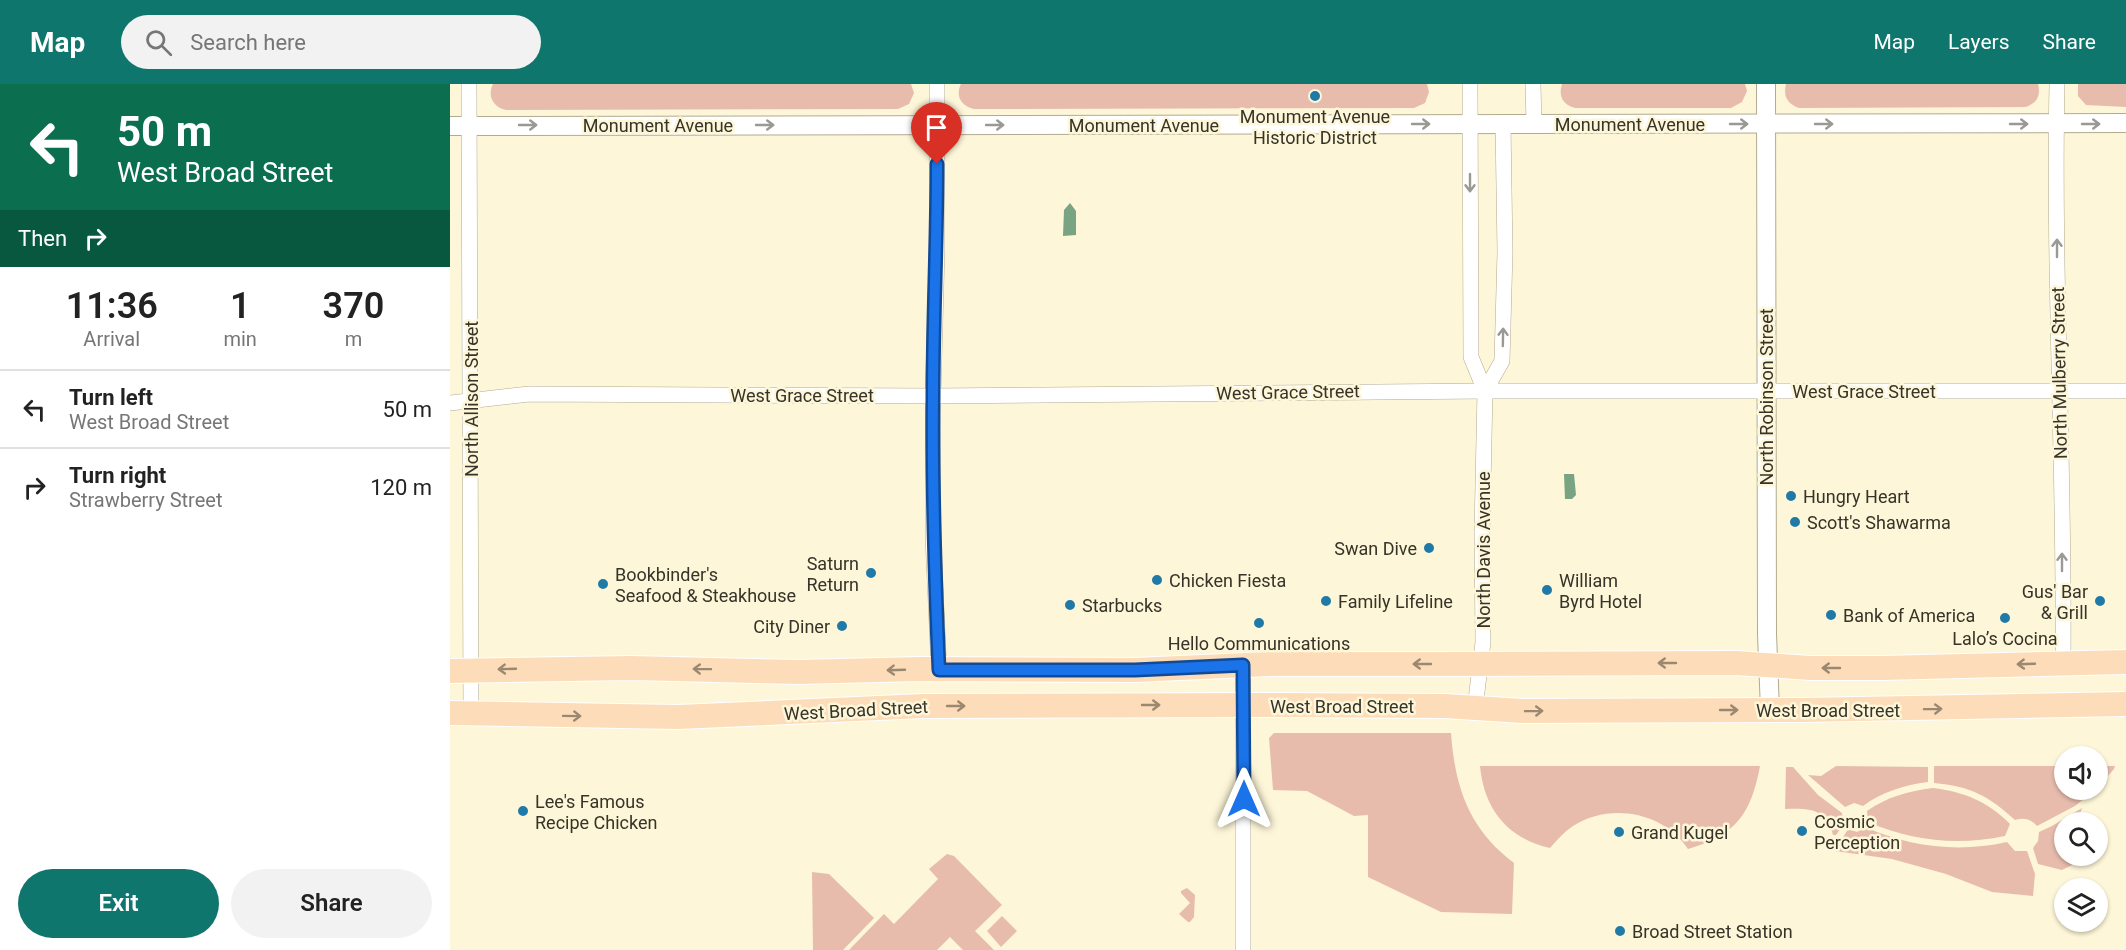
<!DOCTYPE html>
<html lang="en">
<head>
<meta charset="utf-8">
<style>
	:root { --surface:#fff; --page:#f2f2f2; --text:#222; --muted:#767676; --line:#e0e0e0; --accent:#0f766e }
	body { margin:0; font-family:Roboto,sans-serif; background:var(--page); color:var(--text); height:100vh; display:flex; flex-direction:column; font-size:22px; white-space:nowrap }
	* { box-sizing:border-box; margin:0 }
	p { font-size:20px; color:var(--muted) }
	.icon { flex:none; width:33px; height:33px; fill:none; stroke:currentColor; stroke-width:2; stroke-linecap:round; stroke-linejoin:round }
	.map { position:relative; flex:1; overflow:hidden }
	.side { display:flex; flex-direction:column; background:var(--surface); width:450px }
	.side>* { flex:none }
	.guide { background:#0b6e4f; color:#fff; overflow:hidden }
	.controls { position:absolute; left:1604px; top:662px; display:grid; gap:12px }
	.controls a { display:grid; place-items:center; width:54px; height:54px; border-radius:50%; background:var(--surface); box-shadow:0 2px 4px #0004; font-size:30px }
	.pin { position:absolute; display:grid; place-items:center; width:51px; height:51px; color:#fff; margin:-62px -26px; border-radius:50% 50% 50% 0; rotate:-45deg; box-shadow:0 0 6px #0007 }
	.pin .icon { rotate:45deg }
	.me { position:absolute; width:66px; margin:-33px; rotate:0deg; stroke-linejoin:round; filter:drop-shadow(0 0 4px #0008) }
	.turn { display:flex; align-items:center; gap:21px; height:126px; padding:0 18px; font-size:27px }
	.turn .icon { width:78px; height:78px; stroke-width:2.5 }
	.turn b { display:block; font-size:42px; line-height:51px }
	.then { display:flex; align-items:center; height:57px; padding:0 18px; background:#0003; gap:12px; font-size:22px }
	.eta { display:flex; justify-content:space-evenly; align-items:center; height:102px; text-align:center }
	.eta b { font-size:36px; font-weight:600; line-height:42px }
	.primary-button { display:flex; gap:12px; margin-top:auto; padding:12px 18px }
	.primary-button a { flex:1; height:69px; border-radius:36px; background:var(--accent); color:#fff; font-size:24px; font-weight:600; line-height:69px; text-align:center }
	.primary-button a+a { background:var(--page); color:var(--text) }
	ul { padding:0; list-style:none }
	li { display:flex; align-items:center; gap:18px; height:78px; padding:0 18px; border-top:2px solid var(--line) }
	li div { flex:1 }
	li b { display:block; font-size:22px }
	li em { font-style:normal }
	header { display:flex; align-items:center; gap:36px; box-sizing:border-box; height:84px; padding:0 30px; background:var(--accent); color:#fff }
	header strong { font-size:28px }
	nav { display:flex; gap:33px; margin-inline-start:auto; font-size:21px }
	.search { width:420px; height:54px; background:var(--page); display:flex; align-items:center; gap:15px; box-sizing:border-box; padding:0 21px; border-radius:33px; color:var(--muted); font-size:22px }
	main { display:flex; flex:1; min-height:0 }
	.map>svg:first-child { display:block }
</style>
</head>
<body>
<header>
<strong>Map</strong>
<div class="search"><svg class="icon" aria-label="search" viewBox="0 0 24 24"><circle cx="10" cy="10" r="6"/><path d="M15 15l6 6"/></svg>Search here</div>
<nav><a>Map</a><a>Layers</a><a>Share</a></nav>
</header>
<main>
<section class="side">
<div class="guide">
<div class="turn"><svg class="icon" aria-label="left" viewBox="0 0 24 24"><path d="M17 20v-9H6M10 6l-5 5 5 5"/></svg><div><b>50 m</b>West Broad Street</div></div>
<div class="then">Then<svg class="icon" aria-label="right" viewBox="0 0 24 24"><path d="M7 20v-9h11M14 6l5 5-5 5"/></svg></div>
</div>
<div class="eta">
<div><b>11:36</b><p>Arrival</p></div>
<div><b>1</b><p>min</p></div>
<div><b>370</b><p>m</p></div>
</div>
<ul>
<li><svg class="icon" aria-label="left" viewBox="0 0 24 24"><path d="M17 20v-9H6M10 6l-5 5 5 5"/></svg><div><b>Turn left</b><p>West Broad Street</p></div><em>50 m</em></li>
<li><svg class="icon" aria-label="right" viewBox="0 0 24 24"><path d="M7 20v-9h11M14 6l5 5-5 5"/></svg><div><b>Turn right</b><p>Strawberry Street</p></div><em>120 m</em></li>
</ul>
<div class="primary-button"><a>Exit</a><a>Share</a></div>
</section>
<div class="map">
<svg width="1676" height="866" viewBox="0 0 1676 866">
	<rect width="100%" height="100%" fill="#fdf6d8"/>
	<!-- green -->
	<g fill="#e7bcad">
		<path d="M43,0H461L464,9L459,20L448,25L56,26C43,23 37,12 43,0Z"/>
		<path d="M511,0H977L979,8L975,19L964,24L524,25C511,22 505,12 511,0Z"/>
		<path d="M1112,0H1295L1297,7L1292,18L1281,24H1125C1113,21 1108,12 1112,0Z"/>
		<path d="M1336,0H1588C1591,11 1587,19 1576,23L1349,24C1337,20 1333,12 1336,0Z"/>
		<polygon points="1628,0 1676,0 1676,23 1636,21 1628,12"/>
		<path d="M824,649H1001C1005,704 1019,745 1064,779L1062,830L991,828L918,793V731L904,732L857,707L823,706L819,654Z"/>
		<path d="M1030,682H1310C1301,730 1286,751 1238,765C1214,728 1160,718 1123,742C1114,748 1107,756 1100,764C1057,754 1034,725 1030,682Z"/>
		<path d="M1386,682L1478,683V698C1454,701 1432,708 1413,722L1404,719L1395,723L1358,691L1371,692Z"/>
		<path d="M1484,682H1614V705H1646L1625,722L1587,742C1581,735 1574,733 1565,736C1539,712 1520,702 1484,699Z"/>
		<polygon points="1647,682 1665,682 1664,685 1647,704"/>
		<path d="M1336,683H1343L1368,711L1392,729L1393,741L1386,751H1383C1377,724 1358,724 1335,725Z"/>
		<path d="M1483,704C1514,708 1537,717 1560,740L1555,752C1507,762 1462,757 1418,738L1417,727C1437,713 1458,707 1483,704Z"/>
		<polygon points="1632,724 1627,738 1614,738 1614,771 1621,771 1623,776 1622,781 1612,786 1588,780 1583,764 1588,757 1589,748 1602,742"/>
		<path d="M1415,743C1460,763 1508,769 1557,758L1565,767H1577L1585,790L1583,812L1542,808L1496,790L1442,775L1385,767L1398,745L1407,748Z"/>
		<polygon points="497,770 504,772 552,821 525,847 544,866 513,866 500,853 487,866 399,866 434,830 444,840 488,795 479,785"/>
		<polygon points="362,788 379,790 424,834 393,866 363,866"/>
		<polygon points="737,804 745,811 744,833 740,838 738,838 729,830 740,819 731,809 731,807"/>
		<polygon points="552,832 567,847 551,863 537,847"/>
	</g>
	<!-- water -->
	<g fill="#78a483">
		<polygon points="620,119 626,127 626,151 613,152 614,126"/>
		<polygon points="1114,390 1124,390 1126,411 1122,415 1115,415"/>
	</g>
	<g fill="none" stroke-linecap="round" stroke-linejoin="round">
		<defs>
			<g id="minor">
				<polyline points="19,0 21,630"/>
				<polyline points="487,0 487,166 483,312 483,453 489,586"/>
				<polyline points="1020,0 1021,273 1035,307 1032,449 1033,558 1025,624"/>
				<polyline points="1083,0 1084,40"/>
				<path d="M1607,0C1603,193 1615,386 1613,579"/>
				<polyline points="1035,307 1052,277 1055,168 1053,40"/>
				<polyline points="0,319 79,310 483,312 1035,307 1676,307"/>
				<polyline points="793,866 793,581"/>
			</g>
			<g id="tertiary">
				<polyline points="1316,0 1317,550 1320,626"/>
				<polyline points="0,42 1676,39"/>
			</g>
			<g id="primary">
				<polyline points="0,587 181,584 348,588 471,585 685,586 820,580 987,580 1286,579 1360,584 1432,584 1676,578"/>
				<polyline points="0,629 228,633 473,622 828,621 995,622 1072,627 1352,626 1676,620"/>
			</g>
		</defs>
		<!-- minor casing -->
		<use href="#minor" stroke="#b1ab8f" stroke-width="16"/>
		<!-- tertiary casing -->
		<use href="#tertiary" stroke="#b1ab8f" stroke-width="20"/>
		<!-- primary casing -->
		<use href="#primary" stroke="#fff" stroke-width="26"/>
		<!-- minor -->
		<use href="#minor" stroke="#fff" stroke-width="15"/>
		<!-- tertiary -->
		<use href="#tertiary" stroke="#fff" stroke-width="18"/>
		<!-- primary -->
		<use href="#primary" stroke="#fdddb9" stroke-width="24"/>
	</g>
	<!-- one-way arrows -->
	<defs><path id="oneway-shaft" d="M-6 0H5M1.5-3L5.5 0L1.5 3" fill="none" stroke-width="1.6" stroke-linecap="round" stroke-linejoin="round" transform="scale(1.5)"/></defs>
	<g stroke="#9a9994">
		<use href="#oneway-shaft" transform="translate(971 40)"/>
		<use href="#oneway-shaft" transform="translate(1289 40)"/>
		<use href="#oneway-shaft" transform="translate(1374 40)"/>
		<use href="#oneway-shaft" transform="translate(1569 40)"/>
		<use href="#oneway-shaft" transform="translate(1641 40)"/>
		<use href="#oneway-shaft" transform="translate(78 41)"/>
		<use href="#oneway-shaft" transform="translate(315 41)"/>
		<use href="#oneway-shaft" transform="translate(545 41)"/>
		<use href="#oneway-shaft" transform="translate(1020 99) rotate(90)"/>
		<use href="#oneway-shaft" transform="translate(1607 164) rotate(-90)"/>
		<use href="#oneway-shaft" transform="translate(1053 253) rotate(-89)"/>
		<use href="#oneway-shaft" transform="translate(1612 478) rotate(-90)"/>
	</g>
	<g stroke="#9a8870">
		<use href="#oneway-shaft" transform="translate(1217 579) rotate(-180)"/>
		<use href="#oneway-shaft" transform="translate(972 580) rotate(180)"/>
		<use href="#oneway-shaft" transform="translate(1576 580) rotate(178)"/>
		<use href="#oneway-shaft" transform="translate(1381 584) rotate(-180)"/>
		<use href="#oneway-shaft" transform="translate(57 585) rotate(178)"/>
		<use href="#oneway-shaft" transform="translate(252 585) rotate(-179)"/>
		<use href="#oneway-shaft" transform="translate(446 586) rotate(178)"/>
		<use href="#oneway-shaft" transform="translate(701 621)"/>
		<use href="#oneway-shaft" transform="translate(506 622)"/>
		<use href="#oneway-shaft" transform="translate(1483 625) rotate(-1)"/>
		<use href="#oneway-shaft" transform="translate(1279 626)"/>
		<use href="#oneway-shaft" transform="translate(1084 627) rotate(-1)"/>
		<use href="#oneway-shaft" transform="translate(122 632) rotate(1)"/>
	</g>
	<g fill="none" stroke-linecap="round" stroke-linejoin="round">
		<defs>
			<path id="route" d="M487,80C487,158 483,235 483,313C482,404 485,495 489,586H685L793,581L794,715"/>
		</defs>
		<!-- route casing -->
		<use href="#route" stroke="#114b97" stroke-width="15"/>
		<!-- route -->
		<use href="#route" stroke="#1a73e8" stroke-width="10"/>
	</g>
	<!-- markers -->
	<g fill="#207aa8" stroke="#fdf6d8" stroke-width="2">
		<circle cx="865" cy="12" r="6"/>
		<circle cx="1341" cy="412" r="6"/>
		<circle cx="1345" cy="438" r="6"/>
		<circle cx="979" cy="464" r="6"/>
		<circle cx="421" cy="489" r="6"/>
		<circle cx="707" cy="496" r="6"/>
		<circle cx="153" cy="500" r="6"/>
		<circle cx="1097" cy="506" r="6"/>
		<circle cx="876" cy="517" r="6"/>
		<circle cx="1650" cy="517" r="6"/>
		<circle cx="620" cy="521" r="6"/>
		<circle cx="1381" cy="531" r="6"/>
		<circle cx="1555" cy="534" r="6"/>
		<circle cx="809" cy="539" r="6"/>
		<circle cx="392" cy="542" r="6"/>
		<circle cx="73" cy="727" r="6"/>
		<circle cx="1352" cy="747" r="6"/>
		<circle cx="1169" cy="748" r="6"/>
		<circle cx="1170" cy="847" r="6"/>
	</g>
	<g text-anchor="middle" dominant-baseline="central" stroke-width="5" stroke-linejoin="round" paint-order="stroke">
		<!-- poi labels -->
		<g font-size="18" fill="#363328" stroke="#fdf6d8" text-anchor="start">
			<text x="865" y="32" text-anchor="middle">Monument Avenue<tspan x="865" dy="21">Historic District</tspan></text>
			<text x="1353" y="412">Hungry Heart</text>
			<text x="1357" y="438">Scott's Shawarma</text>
			<text x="967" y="464" text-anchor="end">Swan Dive</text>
			<text x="409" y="479" text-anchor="end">Saturn<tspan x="409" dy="21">Return</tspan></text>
			<text x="165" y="490">Bookbinder's<tspan x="165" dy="21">Seafood &amp; Steakhouse</tspan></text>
			<text x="719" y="496">Chicken Fiesta</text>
			<text x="1109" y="496">William<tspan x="1109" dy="21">Byrd Hotel</tspan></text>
			<text x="1638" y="507" text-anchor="end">Gus' Bar<tspan x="1638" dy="21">&amp; Grill</tspan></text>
			<text x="888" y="517">Family Lifeline</text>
			<text x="632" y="521">Starbucks</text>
			<text x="1393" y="531">Bank of America</text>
			<text x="380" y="542" text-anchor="end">City Diner</text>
			<text x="1555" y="554" text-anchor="middle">Lalo’s Cocina</text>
			<text x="809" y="559" text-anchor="middle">Hello Communications</text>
			<text x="85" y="717">Lee's Famous<tspan x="85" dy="21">Recipe Chicken</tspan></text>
			<text x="1364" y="737">Cosmic<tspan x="1364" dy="21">Perception</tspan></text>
			<text x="1181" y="748">Grand Kugel</text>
			<text x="1182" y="847">Broad Street Station</text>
		</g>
		<!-- street labels -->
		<g font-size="18" fill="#363328" stroke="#fdf6d8">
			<text x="1180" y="40">Monument Avenue</text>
			<text x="208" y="41">Monument Avenue</text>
			<text x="694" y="41">Monument Avenue</text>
			<text transform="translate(1609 289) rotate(-91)">North Mulberry Street</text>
			<text x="1414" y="307">West Grace Street</text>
			<text transform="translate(838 308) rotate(-1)">West Grace Street</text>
			<text x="352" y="311">West Grace Street</text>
			<text transform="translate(1316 313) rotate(-90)">North Robinson Street</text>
			<text transform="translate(21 315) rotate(-90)">North Allison Street</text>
			<text transform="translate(1033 466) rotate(-90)">North Davis Avenue</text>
			<text x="892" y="622">West Broad Street</text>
			<text transform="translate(406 626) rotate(-3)">West Broad Street</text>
			<text x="1378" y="626">West Broad Street</text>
		</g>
	</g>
</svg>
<div class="controls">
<a><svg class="icon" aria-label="sound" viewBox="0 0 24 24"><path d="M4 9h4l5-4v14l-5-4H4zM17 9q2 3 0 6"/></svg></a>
<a><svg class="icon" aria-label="search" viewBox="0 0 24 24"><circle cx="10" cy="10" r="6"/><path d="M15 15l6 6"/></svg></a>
<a><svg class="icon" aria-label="layers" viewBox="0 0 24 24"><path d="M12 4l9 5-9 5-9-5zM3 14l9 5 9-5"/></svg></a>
</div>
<div class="pin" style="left:487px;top:80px;background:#d93025"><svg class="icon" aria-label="arrive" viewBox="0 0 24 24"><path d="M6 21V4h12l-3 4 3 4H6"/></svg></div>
<svg class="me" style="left:794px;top:715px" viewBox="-20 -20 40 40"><path d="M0-17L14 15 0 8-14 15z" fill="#1a73e8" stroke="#fff" stroke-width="4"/></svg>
</div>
</main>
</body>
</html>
